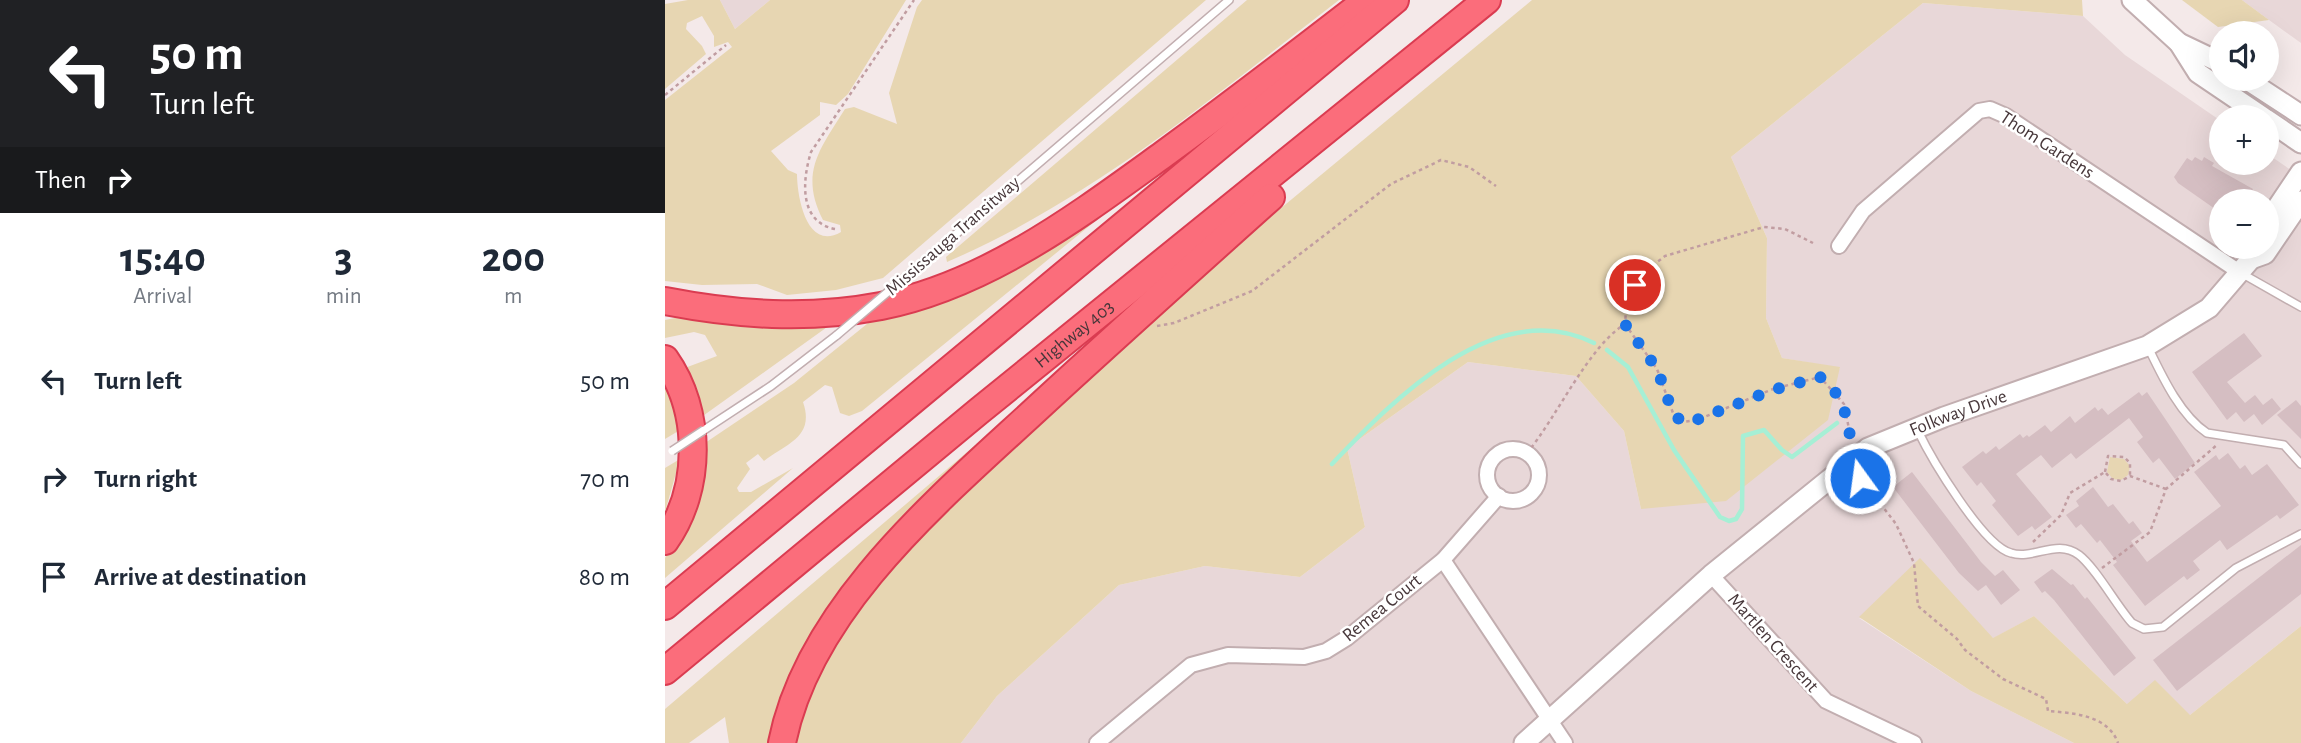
<!DOCTYPE html>
<html lang="en">
<head>
<meta charset="utf-8">
<style>
	:root { --surface:#fff; --page:#f2f2f3; --text:#1f2937; --muted:#747a83 }
	body { margin:0; font-family:"Alegreya Sans",sans-serif; background:var(--page); color:var(--text); height:100vh; display:flex; flex-direction:column; font-size:26px; white-space:nowrap }
	* { box-sizing:border-box; margin:0 }
	p { font-size:23px; color:var(--muted) }
	.icon { flex:none; width:38px; height:38px; fill:none; stroke:currentColor; stroke-width:2; stroke-linecap:round; stroke-linejoin:round }
	.map { position:relative; flex:1; overflow:hidden }
	.sheet { display:flex; flex-direction:column; background:var(--surface); width:665px }
	.sheet>* { flex:none }
	.top-card { background:#202124; color:#fff; overflow:hidden }
	.buttons { position:absolute; left:1544px; top:21px; display:grid; gap:14px }
	.buttons a { display:grid; place-items:center; width:70px; height:70px; border-radius:50%; background:var(--surface); box-shadow:0 7px 28px #0002; font-size:35px }
	.pin { position:absolute; display:grid; place-items:center; width:60px; height:60px; color:#fff; margin:-30px; border:4px solid #fff; border-radius:50%; box-shadow:0 2px 7px #0007 }
	.me { position:absolute; width:77px; margin:-38px; rotate:346deg; stroke-linejoin:round; filter:drop-shadow(0 0 5px #0008) }
	.turn { display:flex; align-items:center; gap:24px; height:147px; padding:0 35px; font-size:32px }
	.turn .icon { width:91px; height:91px; stroke-width:2.5 }
	.turn b { display:block; font-size:49px; line-height:60px }
	.then { display:flex; align-items:center; height:66px; padding:0 35px; background:#0003; gap:14px; font-size:26px }
	.eta { display:flex; justify-content:space-evenly; align-items:center; height:119px; text-align:center }
	.eta b { font-size:42px; font-weight:600; line-height:49px }
	ul { padding:0; list-style:none }
	li { display:flex; align-items:center; gap:21px; height:98px; padding:0 35px }
	li div { flex:1 }
	li b { display:block; font-size:26px }
	li em { font-style:normal }
	main { display:flex; flex:1; min-height:0 }
	.map>svg:first-child { display:block }
</style>
</head>
<body>
<main>
<section class="sheet">
<div class="top-card">
<div class="turn"><svg class="icon" aria-label="left" viewBox="0 0 24 24"><path d="M17 20v-9H6M10 6l-5 5 5 5"/></svg><div><b>50 m</b>Turn left</div></div>
<div class="then">Then<svg class="icon" aria-label="right" viewBox="0 0 24 24"><path d="M7 20v-9h11M14 6l5 5-5 5"/></svg></div>
</div>
<div class="eta">
<div><b>15:40</b><p>Arrival</p></div>
<div><b>3</b><p>min</p></div>
<div><b>200</b><p>m</p></div>
</div>
<ul>
<li><svg class="icon" aria-label="left" viewBox="0 0 24 24"><path d="M17 20v-9H6M10 6l-5 5 5 5"/></svg><div><b>Turn left</b></div><em>50 m</em></li>
<li><svg class="icon" aria-label="right" viewBox="0 0 24 24"><path d="M7 20v-9h11M14 6l5 5-5 5"/></svg><div><b>Turn right</b></div><em>70 m</em></li>
<li><svg class="icon" aria-label="arrive" viewBox="0 0 24 24"><path d="M6 21V4h12l-3 4 3 4H6"/></svg><div><b>Arrive at destination</b></div><em>80 m</em></li>
</ul>
</section>
<div class="map">
<svg width="1636" height="743" viewBox="0 0 1636 743">
	<rect width="100%" height="100%" fill="#f4e9e9"/>
	<!-- residential -->
	<g fill="#e8d7d8" fill-rule="evenodd">
		<polygon points="55,0 105,0 70,29"/>
		<polygon points="1577,0 1636,0 1636,43 1604,20"/>
		<path d="M1258,3L1418,16L1460,55L1556,121V163H1601V153L1636,177V626L1525,715L1462,704L1369,616L1329,638L1194,618L1306,691L1409,743H296L332,696L454,585L540,566L635,577L700,527L682,448L803,362L911,376L959,431L976,509L1175,368L1117,358L1101,318L1102,238L1066,157ZM1556,201H1601V247H1556Z"/>
	</g>
	<!-- green -->
	<g fill="#e7d6b2">
		<path d="M23,0H55L70,29L105,0H241L183,94L171,105L155,102V115L106,151L123,170L132,174C132,195 141,252 176,232L175,225L158,220C134,173 155,149 180,109L189,107L232,124L224,93L252,7L257,0H541L218,278L171,290L122,295L92,284L37,285L0,281V100L67,47L63,42L49,47V36L37,16L22,23L21,29L37,46L41,54L0,89V4Z"/>
		<path d="M582,0H674C549,96 428,199 282,262L281,257Z"/>
		<polygon points="867,0 1417,0 1418,16 1258,3 1066,157 1102,238 1101,318 1117,358 1175,367 1163,420 1061,501 976,509 959,431 911,376 803,362 682,448 700,527 635,577 540,566 454,585 332,696 296,743 126,743 149,673 220,573 394,403 521,287"/>
		<polygon points="1517,0 1577,0 1604,20 1553,27"/>
		<path d="M460,197L197,411L184,416L175,413L167,387L160,385L138,402C150,437 122,443 99,461L93,454L81,463L85,469L72,488L74,492H86L128,468L0,578V558L19,526L37,445L129,383L213,315Z"/>
		<polygon points="15,317 74,325 165,325 35,418 17,369 52,356 40,335 29,332 0,338 0,320"/>
		<polygon points="0,384 15,430 0,439"/>
		<polygon points="381,385 252,515 108,743 64,743 60,717 24,743 0,743 0,709"/>
		<polygon points="1445,457 1459,459 1465,466 1463,475 1456,480 1448,479 1442,472"/>
		<polygon points="15,459 0,512 0,468"/>
		<polygon points="1255,558 1328,638 1369,616 1462,704 1490,680 1525,715 1636,626 1636,743 1409,743 1306,691 1194,617"/>
	</g>
	<g fill="none" stroke-linecap="round" stroke-linejoin="round">
		<!-- stream -->
		<g stroke="#a6efd5" stroke-width="4.5">
			<polyline points="942,350 963,367 1009,450 1055,517 1064,521 1071,519 1077,509 1078,436 1099,430 1117,450 1127,457 1172,423"/>
			<path d="M667,464C728,400 831,294 929,343"/>
		</g>
	</g>
	<!-- building -->
	<g fill="#d5bec2">
		<polygon points="1530,157 1537,161 1539,157 1549,163 1547,166 1588,189 1581,201 1556,201 1553,211 1513,183 1509,177 1522,158 1527,161"/>
		<polygon points="1579,333 1597,356 1562,382 1580,403 1590,395 1598,405 1607,398 1616,409 1597,425 1589,414 1579,422 1571,412 1562,420 1527,372"/>
		<polygon points="1474,392 1477,396 1482,392 1530,463 1510,479 1494,458 1488,463 1472,442 1478,437 1464,418 1411,459 1406,453 1387,468 1376,455 1351,474 1387,517 1370,530 1367,526 1353,536 1327,505 1331,501 1316,482 1312,486 1297,467 1318,451 1321,454 1331,446 1334,450 1355,434 1358,438 1362,435 1364,437 1380,425 1386,432 1405,416 1410,423 1430,407 1433,411 1437,408 1443,415"/>
		<polygon points="1631,400 1636,406 1636,439 1612,415"/>
		<polygon points="1563,453 1575,469 1580,465 1587,475 1602,464 1634,505 1615,519 1612,515 1562,550 1555,540 1528,561 1535,570 1522,580 1519,576 1480,606 1448,565 1452,562 1435,540 1432,543 1416,524 1411,528 1401,515 1414,506 1411,501 1428,487 1443,507 1448,504 1464,524 1468,521 1477,533 1466,541 1482,562 1556,506 1529,472 1551,455 1554,460"/>
		<polygon points="1247,472 1316,562 1330,576 1338,570 1355,590 1336,605 1321,585 1313,591 1294,573 1228,487"/>
		<polygon points="1636,545 1636,594 1512,691 1488,660"/>
		<polygon points="1387,569 1406,585 1408,584 1420,599 1422,597 1471,658 1449,676 1389,600 1380,591 1377,593 1369,582"/>
	</g>
	<g fill="none" stroke-linecap="round" stroke-linejoin="round">
		<defs>
			<g id="service">
				<polyline points="277,246 564,0"/>
				<polyline points="1576,273 1636,307"/>
				<path d="M1483,347C1497,376 1515,415 1542,433L1619,445L1636,464"/>
				<polyline points="39,430 106,386 172,335"/>
				<path d="M1253,431C1266,458 1318,546 1346,553C1369,560 1392,538 1414,555C1431,568 1451,605 1467,623L1479,629L1498,627L1571,568L1636,534"/>
			</g>
			<g id="minor">
				<polyline points="1174,246 1198,211 1314,111 1325,109 1341,116 1576,273"/>
				<circle cx="848" cy="475" r="26"/>
				<polyline points="778,560 900,743"/>
				<polyline points="1046,575 1161,701 1249,743"/>
				<polyline points="432,743 526,665 563,655 639,657 661,651 682,638 778,560 834,496"/>
			</g>
			<g id="tertiary">
				<polyline points="1467,0 1514,43 1533,73 1598,117"/>
				<polyline points="1514,43 1556,63"/>
				<polyline points="1581,79 1636,115"/>
				<polyline points="1601,119 1636,143"/>
				<polyline points="1601,224 1636,172"/>
				<polyline points="1586,259 1600,254 1636,201"/>
				<path id="s1" d="M859,743L1046,575L1203,448L1279,417L1482,346L1544,308L1586,259L1587,247"/>
			</g>
			<g id="motorway">
				<path d="M0,301C72,315 143,320 216,306C322,285 413,216 499,154C567,104 635,52 702,0"/>
				<path d="M0,359C37,411 37,489 0,541"/>
				<polyline points="0,606 730,0"/>
				<path id="s2" d="M0,671L314,411L822,0"/>
				<path d="M117,743C144,605 279,495 378,403C453,334 530,265 606,197"/>
			</g>
		</defs>
		<!-- service casing -->
		<use href="#service" stroke="#c2aeb0" stroke-width="10"/>
		<!-- minor casing -->
		<use href="#minor" stroke="#c2aeb0" stroke-width="18"/>
		<!-- tertiary casing -->
		<use href="#tertiary" stroke="#c2aeb0" stroke-width="23"/>
		<!-- motorway casing -->
		<use href="#motorway" stroke="#da3c51" stroke-width="30"/>
		<!-- path -->
		<g stroke="#c19da1" stroke-width="2.5" stroke-dasharray="3.5 3.5" stroke-linecap="butt">
			<polyline points="0,95 61,45"/>
			<path d="M170,229C134,222 137,181 146,152L249,0"/>
			<polyline points="960,324 992,369 1008,413 1017,422 1032,420 1108,389 1155,377 1179,404 1186,439"/>
			<polyline points="492,326 509,323 587,291 726,184 776,160 804,167 831,186"/>
			<path d="M862,453C892,417 923,347 960,324L962,297L978,273L1000,256L1099,227L1120,229L1148,243"/>
			<polyline points="1440,472 1443,456 1459,457 1465,463 1465,475"/>
			<path d="M1194,476L1231,524L1249,563L1253,606L1292,639L1300,650L1338,679L1381,699L1383,711C1408,713 1443,715 1453,743"/>
			<polyline points="1368,542 1396,515 1405,493 1440,472 1446,479 1456,481 1465,476 1501,489"/>
			<polyline points="1437,568 1485,532 1501,489 1553,444"/>
		</g>
		<!-- service -->
		<use href="#service" stroke="#fff" stroke-width="7"/>
		<!-- minor -->
		<use href="#minor" stroke="#fff" stroke-width="14"/>
		<!-- tertiary -->
		<use href="#tertiary" stroke="#fff" stroke-width="19"/>
		<!-- motorway -->
		<use href="#motorway" stroke="#fb6d7b" stroke-width="26"/>
		<defs>
			<g id="service-bridge">
				<polyline points="172,335 277,246"/>
				<polyline points="7,451 39,430"/>
			</g>
		</defs>
		<!-- service-bridge casing -->
		<use href="#service-bridge" stroke="#c2aeb0" stroke-width="10" stroke-linecap="butt"/>
		<!-- service-bridge -->
		<use href="#service-bridge" stroke="#fff" stroke-width="7"/>
	</g>
	<g fill="none" stroke-linecap="round" stroke-linejoin="round">
		<!-- route -->
		<path stroke="#1a73e8" stroke-width="12" stroke-dasharray="0 21.6" d="M970,285L962,297L960,324L992,369L1008,413L1017,422L1031,420L1108,390L1155,377C1191,404 1180,442 1195,478"/>
	</g>
	<g text-anchor="middle" dominant-baseline="central" stroke-width="5" stroke-linejoin="round" paint-order="stroke">
		<!-- street labels -->
		<g font-size="19" fill="#47373a" stroke="#fff">
			<text transform="translate(1382 145) rotate(33)">Thom Gardens</text>
			<text transform="translate(288 236) rotate(-41)">Mississauga Transitway</text>
			<text stroke="none"><textPath href="#s2" startOffset="530">Highway 403</textPath></text>
			<text stroke="none"><textPath href="#s1" startOffset="550">Folkway Drive</textPath></text>
			<text transform="translate(717 608) rotate(-39)">Remea Court</text>
			<text transform="translate(1108 643) rotate(48)">Martlen Crescent</text>
		</g>
	</g>
</svg>
<div class="buttons">
<a><svg class="icon" aria-label="sound" viewBox="0 0 24 24"><path d="M4 9h4l5-4v14l-5-4H4zM17 9q2 3 0 6"/></svg></a>
<a>+</a>
<a>−</a>
</div>
<div class="pin" style="left:970px;top:285px;background:#d93025"><svg class="icon" aria-label="arrive" viewBox="0 0 24 24"><path d="M6 21V4h12l-3 4 3 4H6"/></svg></div>
<svg class="me" style="left:1195px;top:478px" viewBox="-20 -20 40 40"><circle r="17" fill="#1a73e8" stroke="#fff" stroke-width="3"/><path d="M0-11L8 9 0 5-8 9z" fill="#fff"/></svg>
</div>
</main>
</body>
</html>
